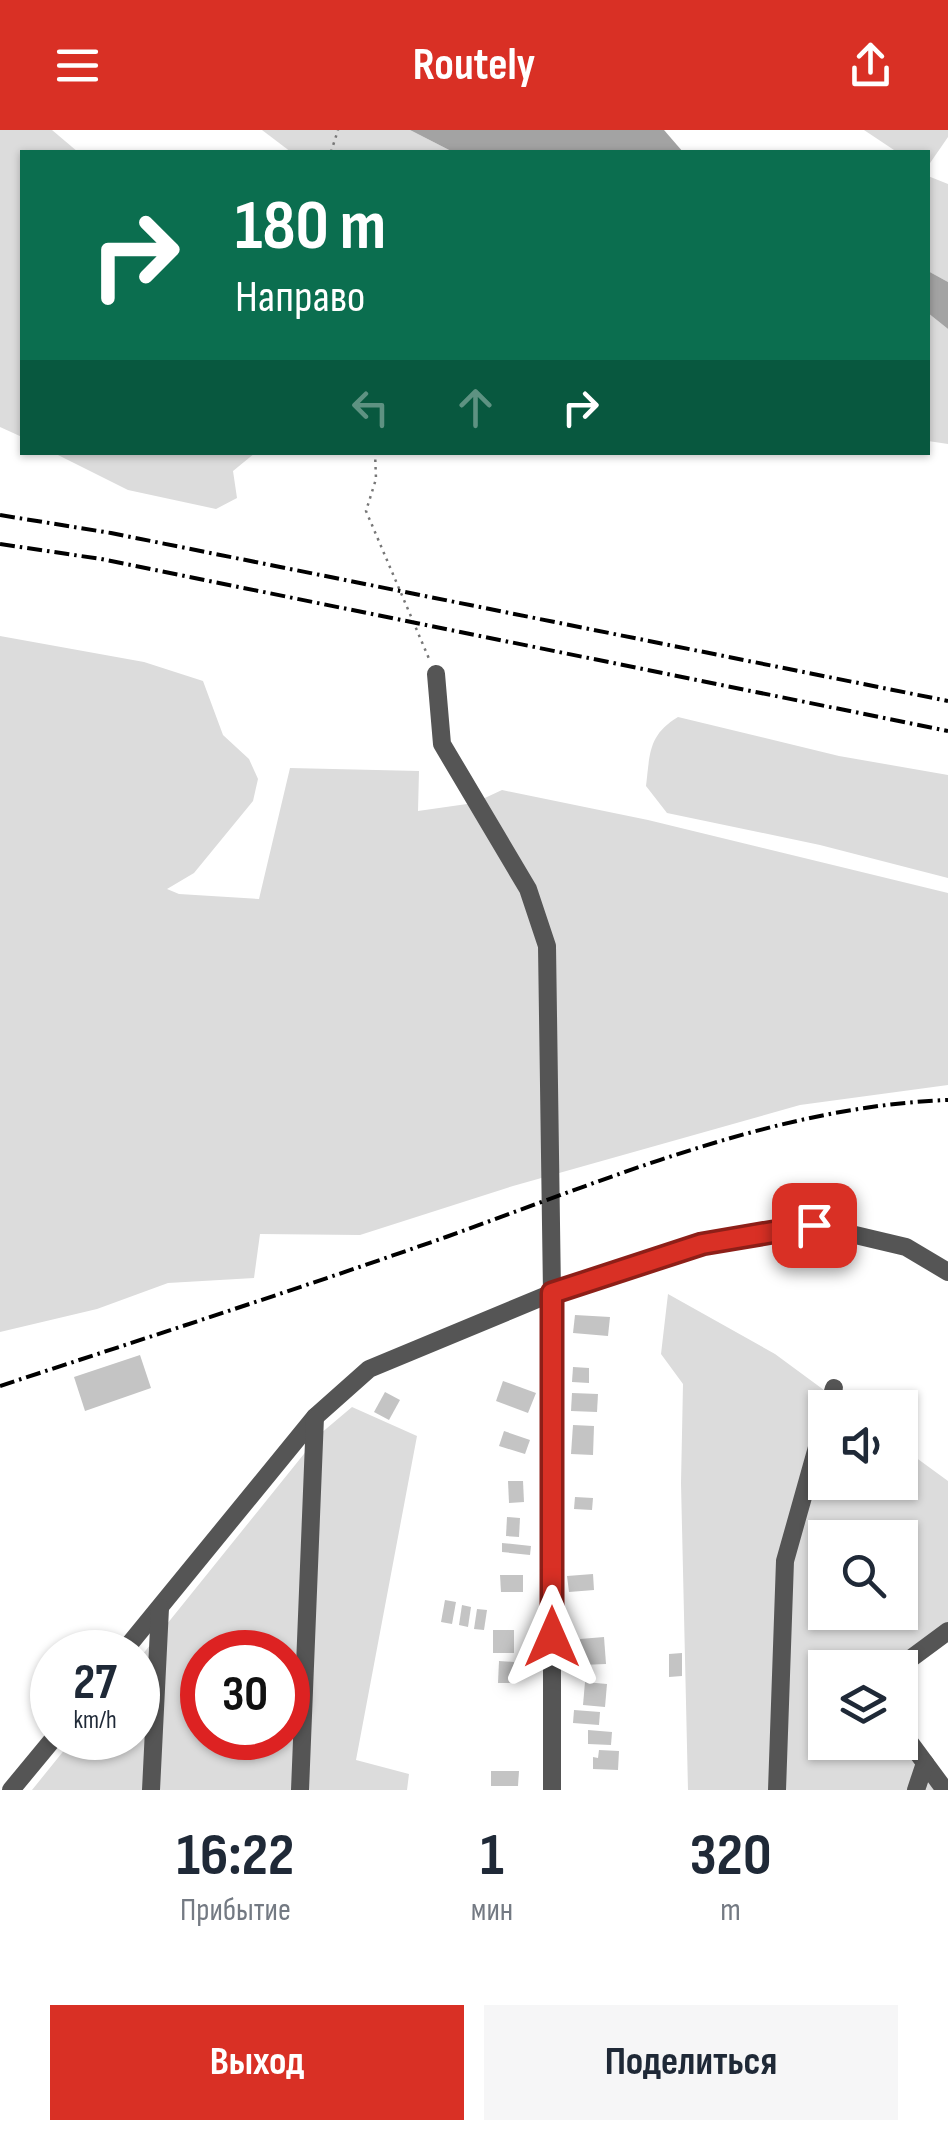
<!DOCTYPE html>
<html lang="ru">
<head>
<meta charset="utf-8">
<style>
	:root { --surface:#fff; --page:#f6f6f7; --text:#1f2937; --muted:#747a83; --accent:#d93025 }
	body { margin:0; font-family:"Sofia Sans Condensed",sans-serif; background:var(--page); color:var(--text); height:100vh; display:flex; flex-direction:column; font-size:38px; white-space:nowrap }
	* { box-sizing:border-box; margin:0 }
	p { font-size:32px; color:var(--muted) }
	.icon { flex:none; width:55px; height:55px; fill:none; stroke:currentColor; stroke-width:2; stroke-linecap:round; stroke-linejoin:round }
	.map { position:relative; height:1660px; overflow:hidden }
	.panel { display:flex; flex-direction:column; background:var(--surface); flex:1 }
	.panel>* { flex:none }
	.guide { position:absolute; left:20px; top:20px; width:910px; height:305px; border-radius:0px; box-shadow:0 2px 8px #0004; background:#0b6e4f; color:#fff; overflow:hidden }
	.tools { position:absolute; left:808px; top:1260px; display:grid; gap:20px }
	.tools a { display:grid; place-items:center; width:110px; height:110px; border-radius:0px; background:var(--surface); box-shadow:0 2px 8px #0004; font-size:50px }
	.speed { position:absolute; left:30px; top:1500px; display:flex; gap:20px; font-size:50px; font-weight:700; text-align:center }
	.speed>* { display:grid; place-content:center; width:130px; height:130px; border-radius:50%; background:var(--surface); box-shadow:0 2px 8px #0004; line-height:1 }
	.speed small { font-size:25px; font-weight:400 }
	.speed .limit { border:15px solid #d22; background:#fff; color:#111 }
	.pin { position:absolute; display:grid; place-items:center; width:85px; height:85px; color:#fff; margin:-42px; border-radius:20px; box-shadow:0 5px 15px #0006 }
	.me { position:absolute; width:110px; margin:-55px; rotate:0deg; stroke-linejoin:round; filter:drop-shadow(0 0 8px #0008) }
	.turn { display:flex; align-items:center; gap:35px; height:210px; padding:0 50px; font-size:45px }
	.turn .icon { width:130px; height:130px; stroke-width:2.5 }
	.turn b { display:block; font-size:70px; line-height:85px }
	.lanes { display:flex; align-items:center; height:95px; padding:0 50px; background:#0003; justify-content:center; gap:50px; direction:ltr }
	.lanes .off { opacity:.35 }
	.eta { display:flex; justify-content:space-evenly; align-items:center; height:170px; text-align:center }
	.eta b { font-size:60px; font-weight:700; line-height:70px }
	.primary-button { display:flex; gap:20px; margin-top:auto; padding:20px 50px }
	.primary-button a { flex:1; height:115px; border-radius:0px; background:var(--accent); color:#fff; font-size:40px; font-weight:700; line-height:115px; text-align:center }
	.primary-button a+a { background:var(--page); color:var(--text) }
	header { display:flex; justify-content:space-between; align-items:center; height:130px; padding:0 50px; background:var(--accent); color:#fff; font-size:45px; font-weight:700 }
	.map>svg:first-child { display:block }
</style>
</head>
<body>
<header><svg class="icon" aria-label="menu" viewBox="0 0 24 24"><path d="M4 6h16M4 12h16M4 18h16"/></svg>Routely<svg class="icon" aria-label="share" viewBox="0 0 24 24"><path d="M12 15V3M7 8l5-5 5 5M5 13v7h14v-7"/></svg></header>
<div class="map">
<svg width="948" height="1660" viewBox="0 0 948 1660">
	<rect width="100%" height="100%" fill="#fff"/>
	<!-- green -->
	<g fill="#dcdcdc" fill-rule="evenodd">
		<polygon points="0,0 52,0 78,22 22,22 22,307 0,297"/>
		<polygon points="262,0 410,0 453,22 291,22"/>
		<polygon points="864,0 948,0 948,7 928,36 928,22 897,22"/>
		<polygon points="928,46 948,54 948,152 928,141"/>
		<polygon points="928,183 948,199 948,314 928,311"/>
		<polygon points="54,323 255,323 233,341 237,368 216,379 128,360"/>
		<polygon points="0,506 144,532 203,551 223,605 249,629 258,649 253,671 194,743 167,759 179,764 259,769 290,638 419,641 418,681 474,673 502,660 648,690 948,763 948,955 800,975 513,1056 360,1105 260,1104 254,1148 168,1153 97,1179 0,1202"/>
		<path d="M678,587L839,626L948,645V748L820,715L667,683L646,656C650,624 648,605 678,587Z"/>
		<path d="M668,1164L775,1224L847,1277L825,1278V1352H900V1316L948,1351V1501L898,1537L825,1538V1612H900L945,1660H688L681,1353L683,1254L661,1224ZM825,1408H900V1482H825Z"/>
		<path d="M352,1277L417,1306L356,1630L409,1644L407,1660H32L74,1608H138V1530L320,1304ZM202,1522H288V1608H202Z"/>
	</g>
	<!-- water -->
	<g fill="#a3a3a3">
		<polygon points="410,0 664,0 683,22 453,22"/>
		<polygon points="928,141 948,152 948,199 928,183"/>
	</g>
	<!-- building -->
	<g fill="#c4c4c4">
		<polygon points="575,1185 610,1187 608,1206 573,1203"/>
		<polygon points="140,1225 151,1258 85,1281 74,1247"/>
		<polygon points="573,1237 589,1238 589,1253 572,1252"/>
		<polygon points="503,1251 536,1263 528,1283 496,1271"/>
		<polygon points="385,1262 400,1270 389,1290 374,1282"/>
		<polygon points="572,1263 598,1264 597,1282 571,1281"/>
		<polygon points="573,1295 594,1296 593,1325 571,1324"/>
		<polygon points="504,1301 530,1310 525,1324 499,1316"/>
		<polygon points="508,1351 523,1351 524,1372 509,1373"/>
		<polygon points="575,1367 593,1368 592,1380 574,1379"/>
		<polygon points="507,1387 520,1388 519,1407 506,1406"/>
		<polygon points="502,1413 531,1416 530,1425 502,1422"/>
		<polygon points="593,1444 594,1460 569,1462 567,1446"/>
		<polygon points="500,1445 523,1445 523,1462 501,1462"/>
		<polygon points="445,1470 456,1472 452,1494 441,1492"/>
		<polygon points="462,1475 471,1477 468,1497 459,1495"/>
		<polygon points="477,1479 487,1480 484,1500 474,1499"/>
		<rect x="493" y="1500" width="21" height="23"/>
		<polygon points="604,1507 606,1534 582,1535 580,1509"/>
		<polygon points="682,1523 682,1546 669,1547 669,1524"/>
		<polygon points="499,1531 514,1532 513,1553 498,1553"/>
		<polygon points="585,1552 607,1554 605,1577 583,1575"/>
		<polygon points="574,1580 600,1582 599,1595 573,1593"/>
		<polygon points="588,1600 612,1602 611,1615 588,1614"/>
		<polygon points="599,1620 619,1621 618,1640 593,1639 593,1627 598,1628"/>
		<polygon points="491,1641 519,1641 518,1656 491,1656"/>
	</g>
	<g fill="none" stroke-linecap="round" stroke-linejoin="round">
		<!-- path -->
		<g stroke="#777" stroke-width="2.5" stroke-dasharray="2.5 5" stroke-linecap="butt">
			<polyline points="331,22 338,0"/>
			<polyline points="375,322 376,349 366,381 430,531"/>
		</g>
		<!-- minor -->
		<g stroke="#555" stroke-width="18">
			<polyline points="436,544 442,614 528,759 547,816 552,1163 552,1660"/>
			<polyline points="828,1278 834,1258"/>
			<polyline points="123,1522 315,1287 369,1239 552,1163 702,1114 813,1095 906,1117 948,1142"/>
			<polyline points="898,1538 948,1501"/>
			<polyline points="900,1599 945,1660"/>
			<polyline points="11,1660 54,1608"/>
			<polyline points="151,1660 160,1478"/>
			<polyline points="300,1660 315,1287"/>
			<polyline points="777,1660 785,1431 825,1289"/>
			<polyline points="916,1660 925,1633"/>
		</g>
		<!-- rail -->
		<g stroke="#000" stroke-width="4" stroke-dasharray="15 5 2.5 5" stroke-linecap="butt">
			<polyline points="0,385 111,403 948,571"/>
			<polyline points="0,414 101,429 948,601"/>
			<path d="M0,1256C149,1207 298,1159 446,1107C605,1050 778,976 948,970"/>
		</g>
	</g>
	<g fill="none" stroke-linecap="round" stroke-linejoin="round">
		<defs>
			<polyline id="route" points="552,1507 552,1163 702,1114 814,1095"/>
		</defs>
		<!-- route casing -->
		<use href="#route" stroke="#8d1f18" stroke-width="25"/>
		<!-- route -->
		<use href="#route" stroke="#d93025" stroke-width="18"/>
	</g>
</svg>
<div class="tools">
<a><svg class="icon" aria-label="sound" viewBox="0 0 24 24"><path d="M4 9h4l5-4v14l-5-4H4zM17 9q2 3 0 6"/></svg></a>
<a><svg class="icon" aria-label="search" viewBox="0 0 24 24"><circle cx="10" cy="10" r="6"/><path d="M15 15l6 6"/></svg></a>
<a><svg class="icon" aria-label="layers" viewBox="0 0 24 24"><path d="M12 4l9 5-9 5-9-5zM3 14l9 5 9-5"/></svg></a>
</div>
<div class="speed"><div>27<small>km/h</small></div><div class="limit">30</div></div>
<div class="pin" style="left:814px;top:1095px;background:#d93025"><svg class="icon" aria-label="arrive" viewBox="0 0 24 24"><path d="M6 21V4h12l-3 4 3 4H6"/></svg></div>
<svg class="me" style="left:552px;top:1507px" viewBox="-20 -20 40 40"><path d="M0-17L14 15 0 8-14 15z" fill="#d93025" stroke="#fff" stroke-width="4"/></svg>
<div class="guide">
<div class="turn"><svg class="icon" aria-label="right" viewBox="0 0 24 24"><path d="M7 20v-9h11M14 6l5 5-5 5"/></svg><div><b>180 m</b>Направо</div></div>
<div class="lanes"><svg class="icon off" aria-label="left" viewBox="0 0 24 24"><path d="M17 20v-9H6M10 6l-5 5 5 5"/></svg><svg class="icon off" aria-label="ahead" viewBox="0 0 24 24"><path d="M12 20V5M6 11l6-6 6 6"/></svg><svg class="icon" aria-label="right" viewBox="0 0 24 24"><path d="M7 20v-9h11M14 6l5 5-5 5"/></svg></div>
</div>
</div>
<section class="panel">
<div class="eta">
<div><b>16:22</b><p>Прибытие</p></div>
<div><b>1</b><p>мин</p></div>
<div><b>320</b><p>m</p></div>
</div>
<div class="primary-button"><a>Выход</a><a>Поделиться</a></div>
</section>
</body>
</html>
